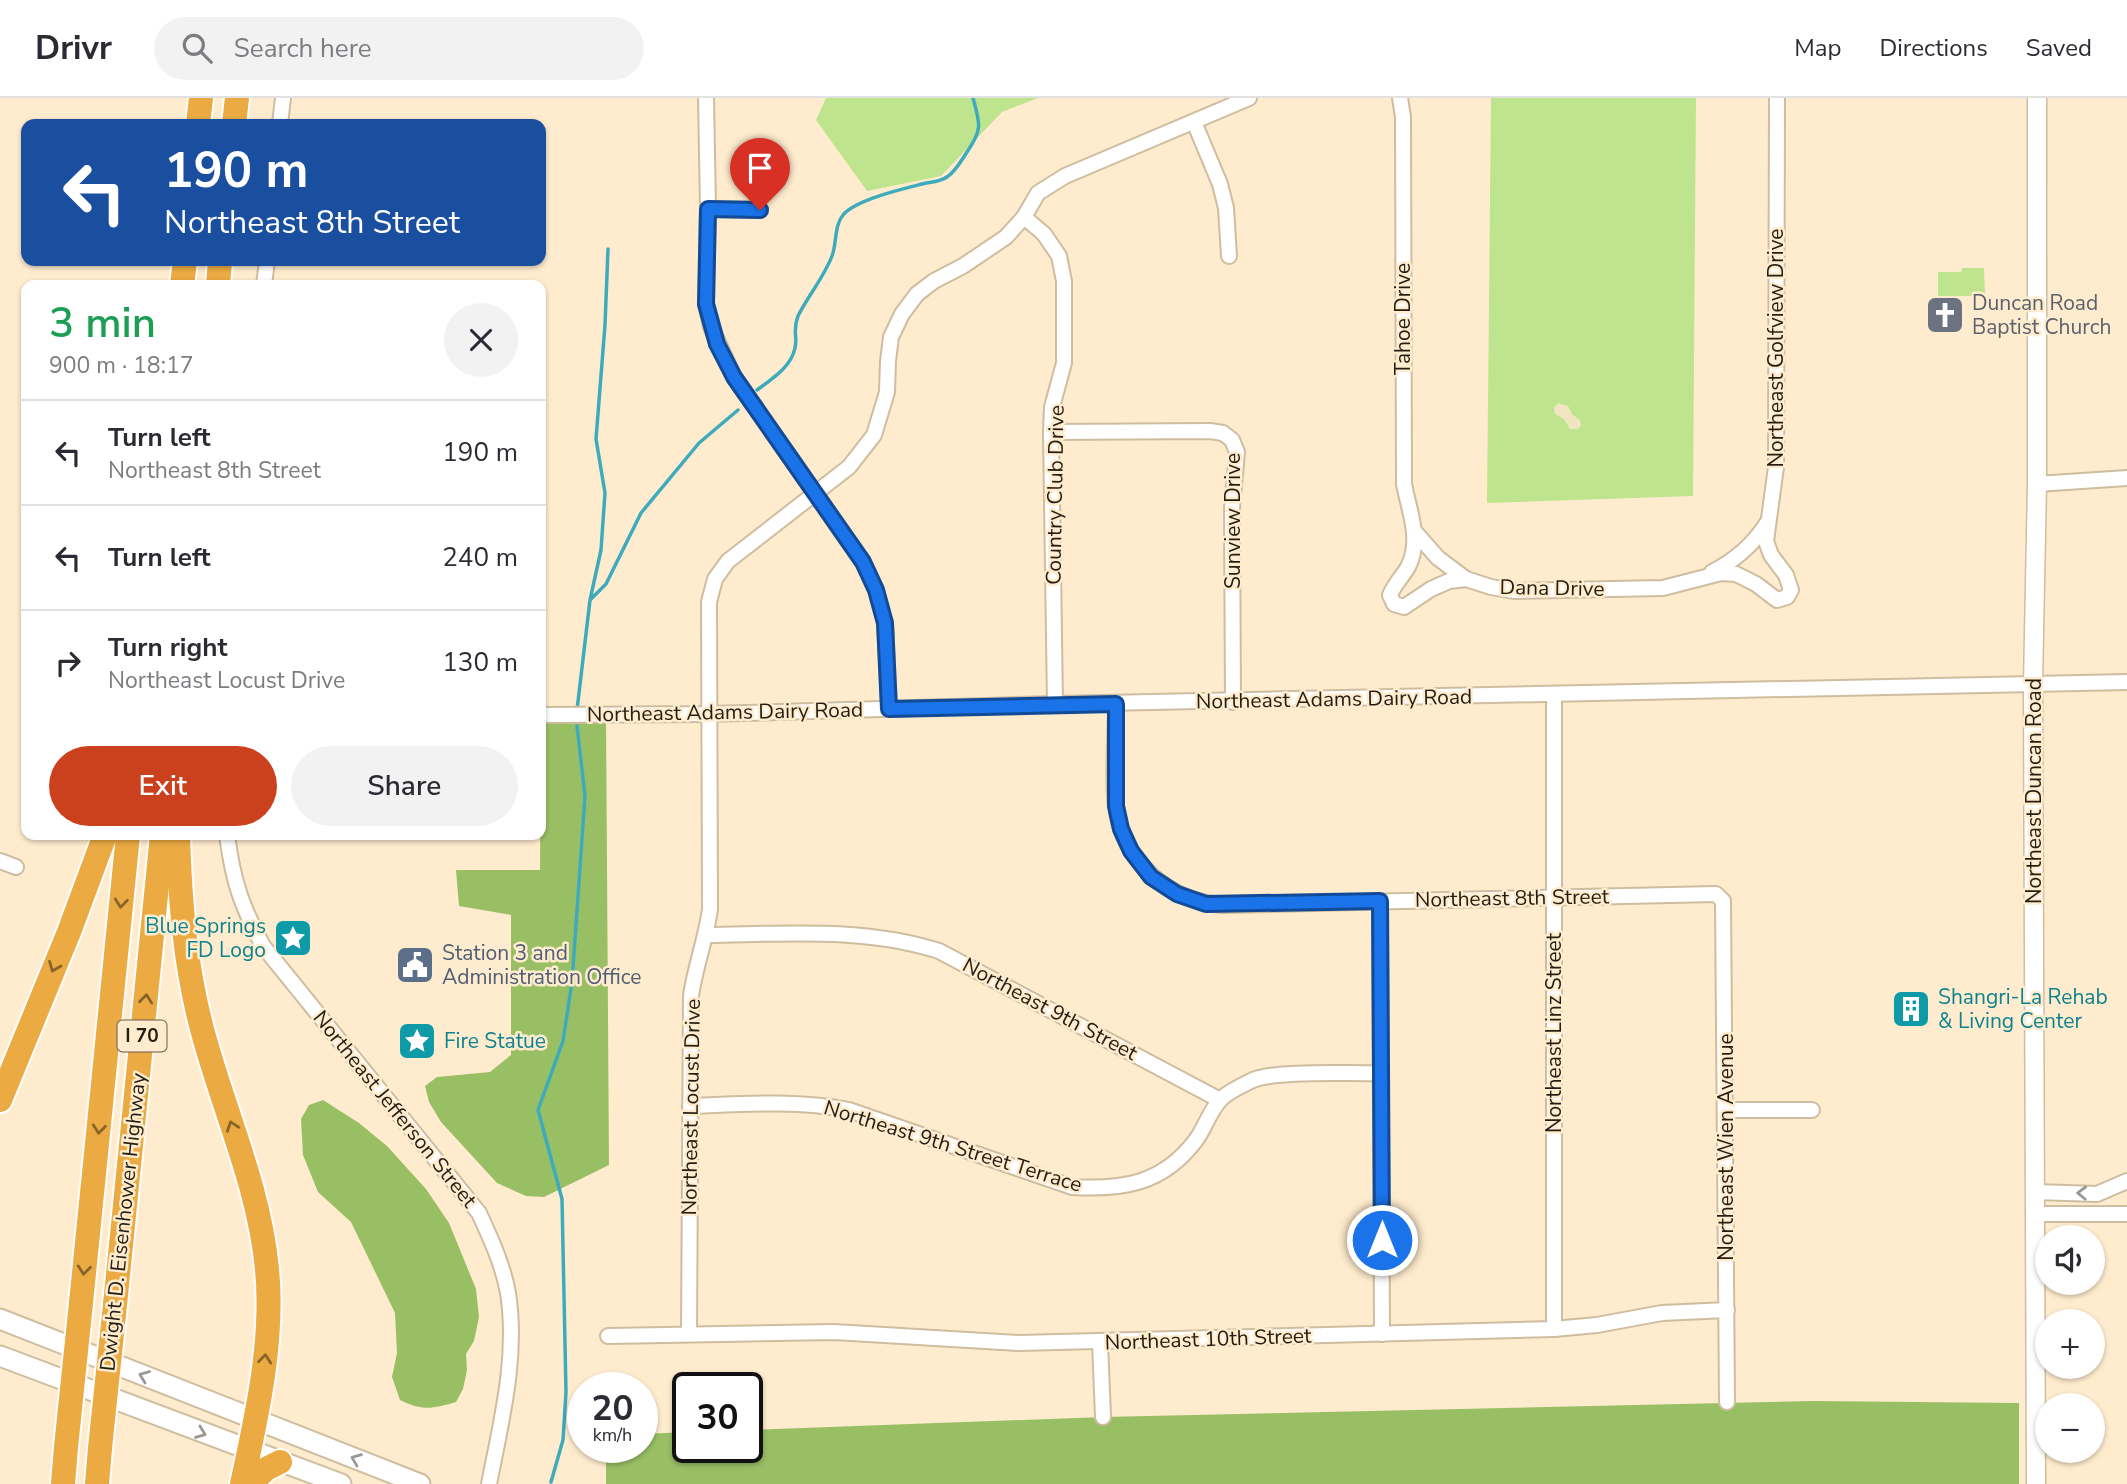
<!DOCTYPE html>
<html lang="en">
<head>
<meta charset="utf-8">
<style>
	:root { --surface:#fff; --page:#f2f2f3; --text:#2b2b33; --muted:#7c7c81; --line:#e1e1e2; --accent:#cb411d }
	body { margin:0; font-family:"Nunito Sans",sans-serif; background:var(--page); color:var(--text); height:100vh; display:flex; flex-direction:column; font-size:26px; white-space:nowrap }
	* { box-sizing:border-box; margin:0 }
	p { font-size:23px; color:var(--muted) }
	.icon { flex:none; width:38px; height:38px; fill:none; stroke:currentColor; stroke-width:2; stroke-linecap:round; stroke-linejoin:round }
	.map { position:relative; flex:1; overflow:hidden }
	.details { position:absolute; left:21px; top:182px; width:525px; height:560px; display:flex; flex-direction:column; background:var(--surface); border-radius:14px; box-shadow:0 2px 5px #0004 }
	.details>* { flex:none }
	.banner { position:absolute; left:21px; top:21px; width:525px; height:147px; border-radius:14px; box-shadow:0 2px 5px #0004; background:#1a4fa0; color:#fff; overflow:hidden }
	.controls { position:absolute; left:2035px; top:1127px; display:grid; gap:14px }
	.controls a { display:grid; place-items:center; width:70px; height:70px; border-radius:50%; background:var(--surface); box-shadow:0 2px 5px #0004; font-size:35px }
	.speed { position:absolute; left:567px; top:1274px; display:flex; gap:14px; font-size:35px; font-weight:700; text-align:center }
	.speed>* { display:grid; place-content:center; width:91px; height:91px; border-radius:50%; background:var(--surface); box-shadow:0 2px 5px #0004; line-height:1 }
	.speed small { font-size:18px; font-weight:400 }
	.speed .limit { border:4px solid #111; border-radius:10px; background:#fff; color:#111 }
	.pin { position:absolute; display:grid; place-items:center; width:60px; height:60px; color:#fff; margin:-72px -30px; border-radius:50% 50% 50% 0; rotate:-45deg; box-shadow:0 0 7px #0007 }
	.pin .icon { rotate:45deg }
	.me { position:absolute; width:77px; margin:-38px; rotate:0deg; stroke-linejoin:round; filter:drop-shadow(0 0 5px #0008) }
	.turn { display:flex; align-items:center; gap:24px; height:147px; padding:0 28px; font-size:32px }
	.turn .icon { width:91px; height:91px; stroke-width:2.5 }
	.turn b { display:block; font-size:49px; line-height:60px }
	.round { display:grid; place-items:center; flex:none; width:74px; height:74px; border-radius:37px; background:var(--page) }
	.headline { display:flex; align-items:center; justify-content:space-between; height:119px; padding:0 28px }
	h1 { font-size:42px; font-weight:600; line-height:52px; color:#1e9e55 }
	.action { display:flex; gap:14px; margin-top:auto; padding:14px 28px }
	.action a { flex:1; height:80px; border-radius:42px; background:var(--accent); color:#fff; font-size:28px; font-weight:600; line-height:80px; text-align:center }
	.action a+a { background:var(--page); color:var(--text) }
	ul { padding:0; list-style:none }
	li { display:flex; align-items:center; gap:21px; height:105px; padding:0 28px; border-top:2px solid var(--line) }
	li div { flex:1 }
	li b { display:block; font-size:26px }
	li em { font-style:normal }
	header { display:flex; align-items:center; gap:42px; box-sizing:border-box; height:98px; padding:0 35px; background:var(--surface); border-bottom:2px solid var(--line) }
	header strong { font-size:33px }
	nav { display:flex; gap:38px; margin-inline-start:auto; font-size:24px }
	.search { width:490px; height:63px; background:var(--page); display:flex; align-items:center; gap:18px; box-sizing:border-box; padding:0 24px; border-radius:38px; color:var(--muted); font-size:26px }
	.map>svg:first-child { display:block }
</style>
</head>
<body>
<header>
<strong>Drivr</strong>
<div class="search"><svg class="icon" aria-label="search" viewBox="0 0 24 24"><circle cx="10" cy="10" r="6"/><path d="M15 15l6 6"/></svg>Search here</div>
<nav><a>Map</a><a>Directions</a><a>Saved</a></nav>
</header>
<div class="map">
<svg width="2127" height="1386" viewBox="0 0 2127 1386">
	<rect width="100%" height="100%" fill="#ffecce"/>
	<!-- green -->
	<g fill="#bfe48e">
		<polygon points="826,0 1038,0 1002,14 941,78 867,93 816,22"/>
		<polygon points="1491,0 1696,0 1693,398 1487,405"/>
		<polygon points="1962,170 1984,170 1985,198 1938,198 1938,174 1961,174"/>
	</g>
	<!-- forest -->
	<g fill="#99bf65">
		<polygon points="541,617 606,617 609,1067 544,1099 526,1098 497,1085 441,1024 429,1004 425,988 437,979 490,974 511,957 511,817 459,808 456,772 540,772"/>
		<path d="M323,1002L359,1025L387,1048L426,1091L449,1125L476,1191L479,1219L474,1243L466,1256L467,1272L463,1291L456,1304C432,1311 422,1313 400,1302L392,1279L397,1255L395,1215L351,1124L318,1094L303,1057L301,1021L309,1007Z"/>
		<polygon points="1813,1303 2019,1305 2019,1386 606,1386 606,1349 642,1349 642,1336 688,1334 688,1349 747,1349 747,1332 1103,1319"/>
	</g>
	<!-- sand -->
	<polygon fill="#efe5c0" points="1558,305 1568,308 1572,316 1580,322 1581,327 1578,331 1570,331 1564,321 1555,316 1554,310"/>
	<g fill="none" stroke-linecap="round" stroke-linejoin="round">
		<!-- stream -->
		<g stroke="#3eabbd" stroke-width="3.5">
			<path d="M757,292C773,280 791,269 795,250C798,239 792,233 798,218C808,198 824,179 832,158C837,145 834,128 843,117C855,102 902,91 922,86C930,84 940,84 947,79C956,73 961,63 967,54C983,31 980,26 973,0"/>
			<polyline points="591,501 606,486 641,415 699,345 738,312"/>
			<polyline points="577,612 590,502 601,452 605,395 596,341 605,227 608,151"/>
			<polyline points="551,1384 563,1342 566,1294 562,1101 538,1012 563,943 572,884 585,698 577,628"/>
		</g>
		<defs>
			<g id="minor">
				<polyline points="706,0 708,111 706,206 711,229 734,279 863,464 876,492 885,525 889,611"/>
				<path d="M1400,0L1403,19L1404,386C1409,413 1422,442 1408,469C1402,479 1394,487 1390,497L1394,506L1404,509L1431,491L1449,483L1466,481L1491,489L1514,493L1663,490L1721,475L1736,476L1756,486L1777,502L1787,499L1791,492L1786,477L1771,457L1766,443L1776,369L1777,0"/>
				<polyline points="1194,24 1220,86 1226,110 1229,158"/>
				<polyline points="280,26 283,0"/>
				<polyline points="708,111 760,112"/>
				<polyline points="1024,119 1044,136 1059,158 1064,183 1064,265 1052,309 1051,334 1055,606"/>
				<polyline points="264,187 267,163"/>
				<polyline points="1051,334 1210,333 1223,335 1232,342 1237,354 1232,410 1233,604"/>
				<polyline points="2037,386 2127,380"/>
				<polyline points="1415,434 1438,460 1466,481"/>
				<path d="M1712,474C1736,462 1753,447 1767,425"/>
				<path d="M1116,606C1116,639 1112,677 1116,709C1123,764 1169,803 1222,807L1716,796L1723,803"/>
				<polyline points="541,617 709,616 1055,606 2127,584"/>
				<path d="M227,737C233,783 241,807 263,848L479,1115C491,1141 503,1167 508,1195C518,1259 501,1324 489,1386"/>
				<polyline points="0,763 16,769"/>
				<polyline points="1380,803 1382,1236"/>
				<polyline points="1723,803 1727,1304"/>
				<path d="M707,837C785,836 864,829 939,853L1220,1002"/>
				<path d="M690,1008C743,1006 796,1002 849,1012L1072,1089C1123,1092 1163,1086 1196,1042C1205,1030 1210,1012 1221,1001C1229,993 1243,987 1253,982C1276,972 1352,976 1381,975"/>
				<polyline points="1725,1012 1812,1012"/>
				<polyline points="2035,1094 2097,1096 2127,1083"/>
				<polyline points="2035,1116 2127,1116"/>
				<polyline points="1554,1231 1554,597"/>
				<path d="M689,1236L691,898C695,869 706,841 710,811L709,504L715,481L728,463L849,369L874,337L887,294L888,263L891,239L902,216L917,196L934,183L963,168L1006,139L1024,119L1038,95L1065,78L1249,0"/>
				<polyline points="608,1238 834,1234 1019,1245 1554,1231 1597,1227 1662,1215 1727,1212"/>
				<polyline points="1100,1244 1103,1319"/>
			</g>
			<polyline id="tertiary" points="2036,1386 2033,586 2037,386 2037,0"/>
			<g id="secondary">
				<polyline points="0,1221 420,1386"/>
				<polyline points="0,1258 341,1386"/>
			</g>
			<g id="motorway">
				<polyline points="198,26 201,0"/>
				<polyline points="234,26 237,0"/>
				<polyline points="182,187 185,163"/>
				<polyline points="218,187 220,163"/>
				<path d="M178,737C180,803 185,867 202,931C223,1011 259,1087 267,1171C274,1242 257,1317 242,1386"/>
				<polyline points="0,1002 69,834 105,737"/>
				<polyline points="81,1205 128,737"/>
				<polyline points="115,1207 162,737"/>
				<polyline points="63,1386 66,1349"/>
				<polyline points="97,1386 100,1350"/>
				<polyline points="250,1386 266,1371 280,1364"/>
			</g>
		</defs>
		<!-- minor casing -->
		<use href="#minor" stroke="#cfbda0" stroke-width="18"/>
		<!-- tertiary casing -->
		<use href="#tertiary" stroke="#cfbda0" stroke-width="21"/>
		<!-- secondary casing -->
		<use href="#secondary" stroke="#cfbda0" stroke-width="23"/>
		<!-- motorway casing -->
		<use href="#motorway" stroke="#fff" stroke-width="28"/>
		<!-- minor -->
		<use href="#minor" stroke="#fff" stroke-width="14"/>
		<!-- tertiary -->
		<use href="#tertiary" stroke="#fff" stroke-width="18"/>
		<!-- secondary -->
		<use href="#secondary" stroke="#fff" stroke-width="19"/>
		<!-- motorway -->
		<use href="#motorway" stroke="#ebaa42" stroke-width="24"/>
		<defs>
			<g id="motorway-bridge">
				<polyline points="66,1349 81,1205"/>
				<polyline points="100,1350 115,1207"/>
			</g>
		</defs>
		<!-- motorway-bridge casing -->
		<use href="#motorway-bridge" stroke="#fff" stroke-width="28" stroke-linecap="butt"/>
		<!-- motorway-bridge -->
		<use href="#motorway-bridge" stroke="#ebaa42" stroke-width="24"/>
	</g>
	<!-- one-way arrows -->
	<defs><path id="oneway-chevron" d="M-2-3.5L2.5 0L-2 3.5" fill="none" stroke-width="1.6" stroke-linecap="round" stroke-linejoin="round" transform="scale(1.75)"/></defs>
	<g stroke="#88642a">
		<use href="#oneway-chevron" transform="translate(121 805) rotate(96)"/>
		<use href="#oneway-chevron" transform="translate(54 869) rotate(112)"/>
		<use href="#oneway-chevron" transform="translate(146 901) rotate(-84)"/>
		<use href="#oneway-chevron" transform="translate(232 1028) rotate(-109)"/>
		<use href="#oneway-chevron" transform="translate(99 1031) rotate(96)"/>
		<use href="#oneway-chevron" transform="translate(84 1172) rotate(96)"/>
		<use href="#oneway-chevron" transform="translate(265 1261) rotate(-84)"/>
	</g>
	<g stroke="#9c9994">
		<use href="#oneway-chevron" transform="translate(2082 1095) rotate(-178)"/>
		<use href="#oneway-chevron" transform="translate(144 1278) rotate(-159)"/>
		<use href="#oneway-chevron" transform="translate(201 1335) rotate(21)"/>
		<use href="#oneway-chevron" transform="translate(356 1361) rotate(-158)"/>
	</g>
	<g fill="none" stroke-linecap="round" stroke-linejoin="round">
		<defs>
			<polyline id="route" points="760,112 708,111 706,206 717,246 734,279 863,464 876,492 885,525 889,611 1116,606 1116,708 1121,731 1131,753 1151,779 1177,796 1206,806 1380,803 1382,1142"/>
		</defs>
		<!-- route casing -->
		<use href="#route" stroke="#114b97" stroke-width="18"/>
		<!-- route -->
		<use href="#route" stroke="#1a73e8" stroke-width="12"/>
	</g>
	<!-- icons -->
	<defs>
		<symbol id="church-square" viewBox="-11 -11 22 22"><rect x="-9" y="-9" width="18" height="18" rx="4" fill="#6b7280" stroke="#ffecce"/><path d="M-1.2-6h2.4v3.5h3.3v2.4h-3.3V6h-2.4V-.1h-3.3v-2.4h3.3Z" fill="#fff"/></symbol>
		<symbol id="sight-square" viewBox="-11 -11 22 22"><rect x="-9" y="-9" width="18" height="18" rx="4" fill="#0f9aa8" stroke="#ffecce"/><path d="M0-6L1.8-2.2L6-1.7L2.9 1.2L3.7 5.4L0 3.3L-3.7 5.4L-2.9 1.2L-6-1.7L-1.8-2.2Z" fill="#fff"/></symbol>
		<symbol id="civic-square" viewBox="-11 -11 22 22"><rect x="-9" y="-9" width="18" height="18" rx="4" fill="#5c6f8a" stroke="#ffecce"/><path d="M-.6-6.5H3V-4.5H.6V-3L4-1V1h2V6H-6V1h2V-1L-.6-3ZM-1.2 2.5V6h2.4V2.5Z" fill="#fff"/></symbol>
		<symbol id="building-square" viewBox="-11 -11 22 22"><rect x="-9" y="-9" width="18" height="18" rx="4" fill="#0f9aa8" stroke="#ffecce"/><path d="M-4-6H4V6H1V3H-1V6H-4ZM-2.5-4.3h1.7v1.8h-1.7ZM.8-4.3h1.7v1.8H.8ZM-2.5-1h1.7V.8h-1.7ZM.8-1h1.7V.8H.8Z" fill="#fff"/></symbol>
	</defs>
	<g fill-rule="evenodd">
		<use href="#church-square" x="1923" y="195" width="44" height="44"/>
		<use href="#sight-square" x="271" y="818" width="44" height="44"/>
		<use href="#civic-square" x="393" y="845" width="44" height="44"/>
		<use href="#building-square" x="1889" y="889" width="44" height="44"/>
		<use href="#sight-square" x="395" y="921" width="44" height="44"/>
	</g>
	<g text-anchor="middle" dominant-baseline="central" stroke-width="5" stroke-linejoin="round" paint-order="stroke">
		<!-- shield labels -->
		<rect fill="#ffecce" stroke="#665b4a" stroke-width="2" x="117.5" y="922.5" width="49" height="31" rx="5"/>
		<g font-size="19" font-weight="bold" fill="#241d12">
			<text x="142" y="938">I 70</text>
		</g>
		<!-- worship labels -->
		<g font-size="21" fill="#5b616d" stroke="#ffecce" text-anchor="start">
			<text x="1972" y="205">Duncan Road<tspan x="1972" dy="24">Baptist Church</tspan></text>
		</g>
		<!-- street labels -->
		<g font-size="21" fill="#241d12" stroke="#ffecce">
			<text transform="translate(1403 221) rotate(-90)">Tahoe Drive</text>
			<text transform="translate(1776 250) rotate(-90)">Northeast Golfview Drive</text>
			<text transform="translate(1055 397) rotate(-89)">Country Club Drive</text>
			<text transform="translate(1233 423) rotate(-90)">Sunview Drive</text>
			<text transform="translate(1552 490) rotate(1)">Dana Drive</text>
			<text transform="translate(1334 601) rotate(-1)">Northeast Adams Dairy Road</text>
			<text transform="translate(725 614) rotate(-1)">Northeast Adams Dairy Road</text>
			<text transform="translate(2034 693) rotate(-90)">Northeast Duncan Road</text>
			<text transform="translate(1512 800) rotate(-1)">Northeast 8th Street</text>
			<text transform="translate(1050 911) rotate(28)">Northeast 9th Street</text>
			<text transform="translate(1554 935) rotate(-90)">Northeast Linz Street</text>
			<text transform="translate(691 1009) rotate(-89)">Northeast Locust Drive</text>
			<text transform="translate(395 1011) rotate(51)">Northeast Jefferson Street</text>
			<text transform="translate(953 1048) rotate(17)">Northeast 9th Street Terrace</text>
			<text transform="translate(1726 1049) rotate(-90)">Northeast Wien Avenue</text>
			<text transform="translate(123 1124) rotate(-84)">Dwight D. Eisenhower Highway</text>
			<text transform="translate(1208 1241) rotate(-2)">Northeast 10th Street</text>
		</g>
		<!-- culture labels -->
		<g font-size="21" fill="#0d838f" stroke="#ffecce" text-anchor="start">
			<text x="266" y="828" text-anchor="end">Blue Springs<tspan x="266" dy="24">FD Logo</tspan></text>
			<text x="1938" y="899">Shangri-La Rehab<tspan x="1938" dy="24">&amp; Living Center</tspan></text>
			<text x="444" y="943">Fire Statue</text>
		</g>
		<!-- service labels -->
		<g font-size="21" fill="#4e5e75" stroke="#ffecce" text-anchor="start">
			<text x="442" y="855">Station 3 and<tspan x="442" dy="24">Administration Office</tspan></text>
		</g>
	</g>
</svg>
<div class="controls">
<a><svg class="icon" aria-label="sound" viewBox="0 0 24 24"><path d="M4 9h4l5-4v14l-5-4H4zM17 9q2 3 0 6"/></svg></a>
<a>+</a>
<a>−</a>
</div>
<div class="speed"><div>20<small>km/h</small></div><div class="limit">30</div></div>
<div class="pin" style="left:760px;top:112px;background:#d93025"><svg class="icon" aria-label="arrive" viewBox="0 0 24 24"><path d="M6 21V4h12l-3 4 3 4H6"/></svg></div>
<svg class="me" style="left:1382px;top:1142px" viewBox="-20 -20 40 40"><circle r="17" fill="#1a73e8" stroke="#fff" stroke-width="3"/><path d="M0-11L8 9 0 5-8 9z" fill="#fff"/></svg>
<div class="banner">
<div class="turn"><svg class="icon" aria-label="left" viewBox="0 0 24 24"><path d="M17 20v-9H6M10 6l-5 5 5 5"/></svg><div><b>190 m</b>Northeast 8th Street</div></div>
</div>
<section class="details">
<div class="headline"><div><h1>3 min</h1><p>900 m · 18:17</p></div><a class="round"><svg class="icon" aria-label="close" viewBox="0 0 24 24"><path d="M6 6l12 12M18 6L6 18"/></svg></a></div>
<ul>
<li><svg class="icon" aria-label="left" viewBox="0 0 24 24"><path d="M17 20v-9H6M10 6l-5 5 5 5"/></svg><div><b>Turn left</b><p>Northeast 8th Street</p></div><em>190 m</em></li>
<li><svg class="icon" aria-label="left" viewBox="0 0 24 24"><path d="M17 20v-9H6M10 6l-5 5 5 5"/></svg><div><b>Turn left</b></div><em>240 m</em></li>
<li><svg class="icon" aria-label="right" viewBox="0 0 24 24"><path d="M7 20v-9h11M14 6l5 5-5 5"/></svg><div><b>Turn right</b><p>Northeast Locust Drive</p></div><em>130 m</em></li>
</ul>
<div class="action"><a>Exit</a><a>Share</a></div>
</section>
</div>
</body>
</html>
